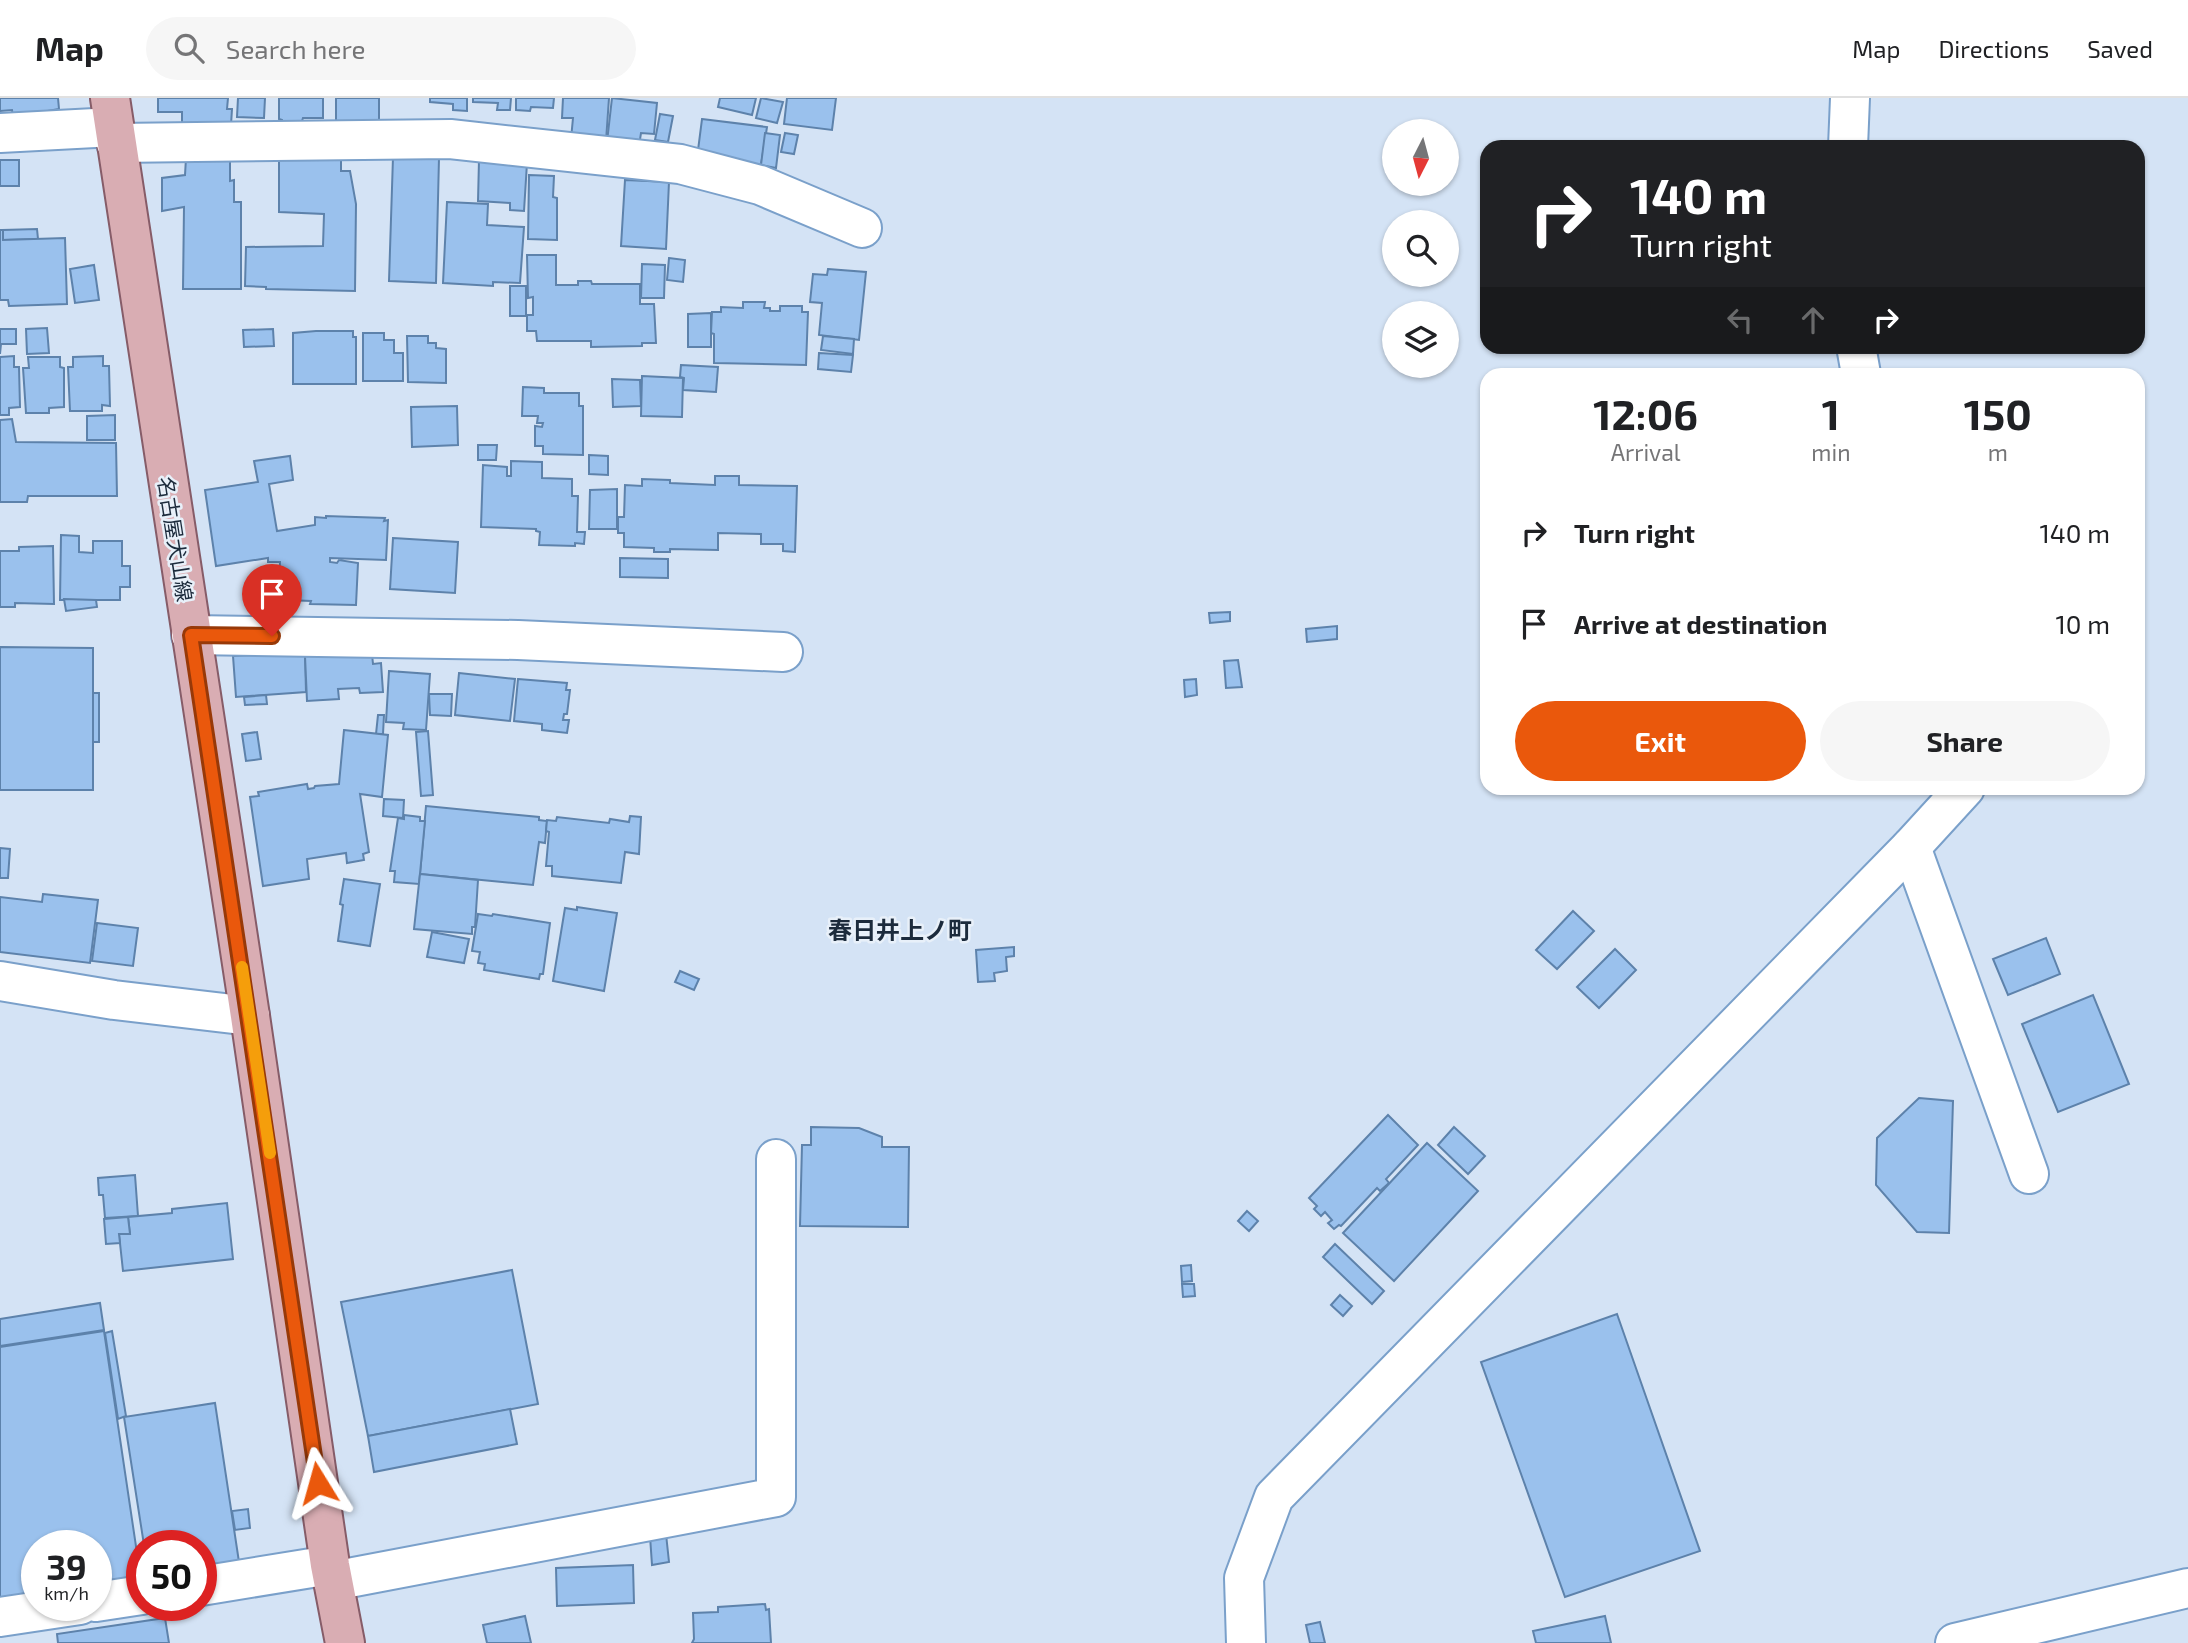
<!DOCTYPE html>
<html lang="en">
<head>
<meta charset="utf-8">
<style>
	:root { --surface:#fff; --page:#f6f6f6; --text:#202124; --muted:#757577; --line:#e0e0e0; --accent:#ea580c }
	body { margin:0; font-family:"Exo 2","Noto Sans JP",sans-serif; background:var(--page); color:var(--text); height:100vh; display:flex; flex-direction:column; font-size:26px; white-space:nowrap }
	* { box-sizing:border-box; margin:0 }
	p { font-size:23px; color:var(--muted) }
	.icon { flex:none; width:38px; height:38px; fill:none; stroke:currentColor; stroke-width:2; stroke-linecap:round; stroke-linejoin:round }
	.map { position:relative; flex:1; overflow:hidden }
	.side { position:absolute; left:1480px; top:270px; width:665px; height:427px; display:flex; flex-direction:column; background:var(--surface); border-radius:21px; box-shadow:0 2px 5px #0004 }
	.side>* { flex:none }
	.banner { position:absolute; left:1480px; top:42px; width:665px; height:214px; border-radius:21px; box-shadow:0 2px 5px #0004; background:#202124; color:#fff; overflow:hidden }
	.needle { width:46px; rotate:186deg }
	.tools { position:absolute; left:1382px; top:21px; display:grid; gap:14px }
	.tools a { display:grid; place-items:center; width:77px; height:77px; border-radius:50%; background:var(--surface); box-shadow:0 2px 5px #0004; font-size:35px }
	.speed { position:absolute; left:21px; top:1432px; display:flex; gap:14px; font-size:35px; font-weight:700; text-align:center }
	.speed>* { display:grid; place-content:center; width:91px; height:91px; border-radius:50%; background:var(--surface); box-shadow:0 2px 5px #0004; line-height:1 }
	.speed small { font-size:18px; font-weight:400 }
	.speed .limit { border:10px solid #d22; background:#fff; color:#111 }
	.pin { position:absolute; display:grid; place-items:center; width:60px; height:60px; color:#fff; margin:-72px -30px; border-radius:50% 50% 50% 0; rotate:-45deg; box-shadow:0 0 7px #0007 }
	.pin .icon { rotate:45deg }
	.me { position:absolute; width:77px; margin:-38px; rotate:352deg; stroke-linejoin:round; filter:drop-shadow(0 0 5px #0008) }
	.turn { display:flex; align-items:center; gap:24px; height:147px; padding:0 35px; font-size:32px }
	.turn .icon { width:91px; height:91px; stroke-width:2.5 }
	.turn b { display:block; font-size:49px; line-height:60px }
	.lanes { display:flex; align-items:center; height:66px; padding:0 35px; background:#0003; justify-content:center; gap:35px; direction:ltr }
	.lanes .off { opacity:.35 }
	.eta { display:flex; justify-content:space-evenly; align-items:center; height:119px; text-align:center }
	.eta b { font-size:42px; font-weight:700; line-height:49px }
	.action { display:flex; gap:14px; margin-top:auto; padding:14px 35px }
	.action a { flex:1; height:80px; border-radius:42px; background:var(--accent); color:#fff; font-size:28px; font-weight:700; line-height:80px; text-align:center }
	.action a+a { background:var(--page); color:var(--text) }
	ul { padding:0; list-style:none }
	li { display:flex; align-items:center; gap:21px; height:91px; padding:0 35px }
	li div { flex:1 }
	li b { display:block; font-size:26px }
	li em { font-style:normal }
	header { display:flex; align-items:center; gap:42px; box-sizing:border-box; height:98px; padding:0 35px; background:var(--surface); border-bottom:2px solid var(--line) }
	header strong { font-size:33px }
	nav { display:flex; gap:38px; margin-inline-start:auto; font-size:24px }
	.search { width:490px; height:63px; background:var(--page); display:flex; align-items:center; gap:18px; box-sizing:border-box; padding:0 24px; border-radius:38px; color:var(--muted); font-size:26px }
	.map>svg:first-child { display:block }
</style>
</head>
<body>
<header>
<strong>Map</strong>
<div class="search"><svg class="icon" aria-label="search" viewBox="0 0 24 24"><circle cx="10" cy="10" r="6"/><path d="M15 15l6 6"/></svg>Search here</div>
<nav><a>Map</a><a>Directions</a><a>Saved</a></nav>
</header>
<div class="map">
<svg width="2188" height="1545" viewBox="0 0 2188 1545">
	<rect width="100%" height="100%" fill="#d4e3f5"/>
	<!-- building -->
	<g fill="#9ac1ed" stroke="#5d82ab" stroke-width="2">
		<polygon points="0,0 58,0 59,11 13,19 12,12 0,13"/>
		<polygon points="158,0 228,0 227,11 232,11 231,27 182,26 182,14 158,14"/>
		<polygon points="238,0 265,0 264,20 237,19"/>
		<polygon points="279,0 323,0 323,20 303,20 302,23 290,23 290,28 282,28 282,22 279,21"/>
		<rect x="336" y="0" width="43" height="25"/>
		<polygon points="430,0 467,0 467,13 453,12 453,6 430,4"/>
		<polygon points="473,0 511,0 510,12 497,12 498,5 473,4"/>
		<polygon points="516,0 554,0 553,10 531,9 530,13 516,12"/>
		<polygon points="563,0 609,0 606,43 571,41 573,20 562,20"/>
		<polygon points="612,0 657,5 654,36 641,35 639,48 607,44"/>
		<polygon points="720,0 756,0 752,17 718,9"/>
		<polygon points="761,0 783,4 777,25 756,20"/>
		<polygon points="787,0 836,0 832,32 784,26"/>
		<polygon points="660,16 673,18 668,44 655,42"/>
		<polygon points="702,21 767,29 761,67 697,60"/>
		<polygon points="765,35 780,37 776,70 761,67"/>
		<polygon points="785,35 798,37 794,56 781,54"/>
		<polygon points="230,59 230,83 234,82 234,104 241,104 241,191 183,191 184,109 162,113 162,80 185,77 186,60"/>
		<polygon points="279,59 341,59 341,73 350,73 356,106 355,193 266,191 266,189 245,188 246,149 323,148 324,116 279,114"/>
		<polygon points="393,59 439,60 436,185 389,183"/>
		<rect x="0" y="62" width="19" height="26"/>
		<polygon points="479,62 527,65 524,113 510,112 510,105 478,103"/>
		<polygon points="529,77 554,78 553,99 557,100 557,142 528,141"/>
		<polygon points="625,82 669,84 666,151 621,148"/>
		<polygon points="447,104 488,106 487,127 524,129 520,185 493,184 493,188 443,185"/>
		<polygon points="37,131 38,141 3,142 3,132"/>
		<polygon points="0,132 3,132 3,142 65,140 67,206 9,208 8,202 0,202"/>
		<polygon points="527,157 556,157 556,187 578,187 578,183 591,183 592,186 640,186 640,206 654,206 656,245 642,245 642,248 591,249 591,243 537,243 536,233 527,233 527,217 533,217 533,199 528,200"/>
		<polygon points="669,160 685,162 683,184 667,182"/>
		<polygon points="642,166 665,167 664,200 641,200"/>
		<polygon points="94,167 99,202 75,205 70,171"/>
		<polygon points="828,171 866,174 859,242 819,237 822,205 810,204 813,176 827,177"/>
		<rect x="510" y="188" width="16" height="30"/>
		<polygon points="743,204 765,204 764,210 770,210 770,213 780,213 780,208 802,208 802,214 808,214 806,267 714,265 714,236 711,235 712,214 721,214 721,209 743,210"/>
		<polygon points="711,215 711,249 688,249 688,216"/>
		<polygon points="47,230 49,255 27,256 26,231"/>
		<polygon points="0,231 16,231 16,246 1,246 0,256"/>
		<polygon points="273,231 274,248 244,249 243,232"/>
		<polygon points="316,233 353,233 353,239 356,239 356,286 293,286 293,235"/>
		<polygon points="363,235 384,235 384,242 394,242 394,255 403,255 403,283 363,283"/>
		<polygon points="407,238 428,238 428,245 436,245 436,250 446,251 446,285 408,284"/>
		<polygon points="823,238 854,241 853,256 821,252"/>
		<polygon points="819,255 853,257 851,274 818,271"/>
		<polygon points="14,258 14,269 19,269 20,309 9,310 9,317 0,317 0,259"/>
		<polygon points="103,258 103,268 109,268 110,308 102,307 102,313 70,313 68,269 73,269 73,259"/>
		<polygon points="28,259 60,259 60,269 64,270 64,309 49,310 49,315 26,315 23,270 29,270"/>
		<polygon points="681,267 718,269 716,294 683,292 684,280 680,279"/>
		<polygon points="642,278 683,280 682,319 641,318"/>
		<polygon points="612,281 640,282 641,308 613,309"/>
		<polygon points="523,289 544,290 544,295 579,295 579,308 583,308 583,357 543,356 543,348 535,348 535,328 542,329 543,325 537,325 538,318 522,318"/>
		<polygon points="457,308 458,347 412,349 411,309"/>
		<polygon points="115,317 115,342 87,342 87,318"/>
		<polygon points="12,321 16,344 116,345 117,398 28,398 27,404 0,404 0,322"/>
		<polygon points="478,347 497,347 496,362 478,362"/>
		<polygon points="589,357 608,358 608,377 589,376"/>
		<polygon points="290,358 293,382 269,386 277,433 315,427 315,419 326,420 326,418 385,420 384,423 388,422 386,462 330,460 330,464 337,465 339,462 358,465 356,507 310,506 311,503 287,502 287,517 268,516 269,498 278,499 280,464 268,464 268,460 216,468 205,392 258,384 254,363"/>
		<polygon points="511,363 542,364 542,380 572,381 572,398 578,398 577,434 585,434 584,446 575,445 575,448 539,447 540,434 536,433 536,431 481,429 483,367 507,369 507,378 511,378"/>
		<polygon points="715,378 739,378 739,387 797,388 795,454 783,453 783,446 761,446 761,436 718,435 718,452 670,451 670,454 654,454 654,450 624,449 624,435 618,435 618,419 624,419 625,387 642,388 642,381 670,382 670,385 715,387"/>
		<polygon points="617,391 617,431 589,431 590,392"/>
		<polygon points="61,437 79,438 79,454 93,455 93,443 122,443 122,468 130,468 130,489 120,489 120,502 60,502"/>
		<polygon points="393,440 458,444 455,495 390,491"/>
		<polygon points="53,448 54,506 15,505 15,509 0,509 0,453 19,453 19,449"/>
		<polygon points="620,460 668,461 668,480 620,479"/>
		<polygon points="64,501 96,502 97,509 66,513"/>
		<polygon points="1230,514 1230,523 1210,525 1209,515"/>
		<polygon points="1337,528 1337,541 1307,544 1306,531"/>
		<polygon points="0,549 93,550 93,692 0,692"/>
		<polygon points="305,554 306,594 236,599 233,558"/>
		<polygon points="372,556 373,566 381,565 383,594 360,595 359,590 338,591 339,601 307,603 305,558"/>
		<polygon points="1238,562 1242,589 1226,590 1224,563"/>
		<polygon points="389,573 430,576 426,632 403,631 404,625 386,624"/>
		<polygon points="459,575 515,581 510,623 455,617"/>
		<polygon points="518,581 567,585 566,592 570,592 567,616 564,616 563,622 569,622 567,635 542,632 542,626 514,623"/>
		<polygon points="1196,581 1197,597 1185,599 1184,582"/>
		<rect x="93" y="595" width="6" height="49"/>
		<polygon points="429,596 452,596 451,618 430,617"/>
		<polygon points="266,597 267,606 245,607 244,599"/>
		<polygon points="378,617 384,617 383,636 376,636"/>
		<polygon points="344,632 388,637 382,699 360,696 369,754 363,756 364,762 347,765 346,755 307,761 309,781 263,788 250,699 259,698 258,694 307,686 308,691 314,690 315,688 339,686"/>
		<polygon points="428,633 433,697 421,698 416,634"/>
		<polygon points="257,634 261,661 246,663 242,636"/>
		<polygon points="384,701 404,702 403,720 383,718"/>
		<polygon points="426,708 539,719 539,722 547,723 545,745 539,744 533,787 420,776"/>
		<polygon points="404,717 420,719 420,723 425,723 419,786 394,784 395,773 390,773 398,720 404,721"/>
		<polygon points="630,718 641,719 639,756 625,754 621,785 552,778 552,768 546,768 549,734 546,733 547,722 556,723 557,719 609,725 610,721 629,724"/>
		<polygon points="0,750 10,751 8,780 0,780"/>
		<polygon points="420,776 478,782 475,829 472,829 472,836 414,831"/>
		<polygon points="344,781 380,786 370,848 338,843 343,807 340,806"/>
		<polygon points="43,796 98,802 90,865 0,854 0,799 42,804"/>
		<polygon points="577,809 617,815 604,893 553,883 565,810 577,812"/>
		<polygon points="1573,813 1594,833 1557,871 1536,852"/>
		<polygon points="478,816 492,818 493,816 550,825 543,876 540,876 539,881 484,872 485,866 478,865 480,854 472,853"/>
		<polygon points="97,825 138,830 133,868 92,863"/>
		<polygon points="432,834 469,841 464,865 427,859"/>
		<polygon points="2046,840 2060,876 2008,897 1993,861"/>
		<polygon points="1014,849 1014,858 1006,859 1007,873 994,875 995,883 978,884 976,852"/>
		<polygon points="1615,851 1636,872 1599,910 1577,889"/>
		<polygon points="680,873 699,881 694,892 675,884"/>
		<polygon points="2093,897 2129,986 2058,1014 2022,926"/>
		<polygon points="1919,1000 1953,1003 1949,1135 1917,1134 1876,1087 1877,1040"/>
		<polygon points="1388,1017 1418,1047 1386,1081 1389,1085 1380,1093 1377,1090 1341,1128 1339,1127 1334,1131 1328,1125 1332,1122 1325,1114 1321,1118 1314,1111 1317,1108 1309,1100"/>
		<polygon points="811,1029 859,1030 882,1039 882,1049 909,1049 908,1129 800,1128 802,1047 811,1047"/>
		<polygon points="1454,1029 1485,1058 1468,1076 1438,1047"/>
		<polygon points="1427,1045 1478,1093 1394,1183 1343,1135"/>
		<polygon points="135,1077 138,1118 105,1120 103,1097 99,1097 98,1080"/>
		<polygon points="227,1105 233,1161 123,1173 119,1136 130,1136 128,1119 172,1115 172,1111"/>
		<polygon points="1247,1113 1258,1123 1249,1133 1238,1123"/>
		<polygon points="128,1119 130,1136 119,1136 120,1145 106,1146 104,1121"/>
		<polygon points="1335,1146 1384,1193 1372,1206 1323,1159"/>
		<polygon points="1191,1167 1192,1183 1182,1184 1181,1168"/>
		<polygon points="512,1172 538,1306 368,1338 341,1204"/>
		<polygon points="1182,1186 1194,1186 1195,1198 1183,1199"/>
		<polygon points="1340,1197 1352,1208 1343,1218 1331,1207"/>
		<polygon points="100,1205 104,1232 0,1248 0,1221"/>
		<polygon points="1617,1216 1700,1453 1565,1499 1481,1264"/>
		<polygon points="104,1233 141,1482 96,1489 96,1447 37,1447 37,1498 0,1503 0,1249"/>
		<polygon points="112,1233 126,1318 118,1321 105,1235"/>
		<polygon points="215,1305 239,1464 201,1469 201,1447 144,1447 124,1319"/>
		<polygon points="510,1311 517,1346 374,1374 368,1338"/>
		<polygon points="248,1411 250,1430 235,1432 232,1413"/>
		<polygon points="666,1436 669,1464 652,1467 650,1438"/>
		<polygon points="633,1467 634,1505 557,1508 556,1470"/>
		<polygon points="765,1506 766,1512 769,1511 771,1545 692,1545 694,1541 693,1515 718,1514 718,1509"/>
		<polygon points="525,1518 531,1545 487,1545 483,1527"/>
		<polygon points="1605,1518 1611,1545 1536,1545 1533,1533"/>
		<polygon points="165,1520 169,1545 58,1545 57,1536"/>
		<polygon points="1320,1524 1325,1545 1310,1545 1306,1527"/>
	</g>
	<g fill="none" stroke-linecap="round" stroke-linejoin="round">
		<defs>
			<g id="minor">
				<polyline points="0,35 114,29"/>
				<polyline points="116,45 450,41 680,66 760,87 862,130"/>
				<polyline points="1848,49 1850,0"/>
				<polyline points="1856,248 1861,276"/>
				<polyline points="191,537 518,542 783,554"/>
				<polyline points="1911,749 2029,1076"/>
				<polyline points="0,883 114,902 250,918"/>
				<polyline points="333,1483 776,1399 776,1061"/>
				<polyline points="201,1488 330,1467"/>
				<polyline points="96,1504 142,1497"/>
				<polyline points="0,1519 80,1507"/>
				<polyline points="1246,1545 1244,1480 1274,1399 1911,749 1965,690"/>
				<polyline points="1955,1545 2188,1490"/>
			</g>
			<polyline id="major" points="110,0 250,918 330,1467 345,1545"/>
		</defs>
		<!-- minor casing -->
		<use href="#minor" stroke="#7aa0ca" stroke-width="42"/>
		<!-- major casing -->
		<use href="#major" stroke="#865c68" stroke-width="42"/>
		<!-- minor -->
		<use href="#minor" stroke="#fff" stroke-width="38"/>
		<!-- major -->
		<use href="#major" stroke="#d9adb3" stroke-width="38"/>
	</g>
	<g fill="none" stroke-linecap="round" stroke-linejoin="round">
		<defs>
			<polyline id="route" points="272,538 191,537 318,1385"/>
		</defs>
		<!-- route casing -->
		<use href="#route" stroke="#983908" stroke-width="18"/>
		<!-- route -->
		<use href="#route" stroke="#ea580c" stroke-width="12"/>
		<!-- slow -->
		<polyline stroke="#f59e0b" stroke-width="12" points="242,869 270,1055"/>
	</g>
	<g text-anchor="middle" dominant-baseline="central" stroke-width="5" stroke-linejoin="round" paint-order="stroke">
		<!-- street labels -->
		<g font-size="21" fill="#1c2b3c" stroke="#e8f0f9">
			<text transform="translate(176 441) rotate(81)">名古屋犬山線</text>
		</g>
		<!-- quarter labels -->
		<g font-size="24" font-weight="bold" fill="#1c2b3c" stroke="#e8f0f9">
			<text x="900" y="831">春日井上ノ町</text>
		</g>
	</g>
</svg>
<div class="tools">
<a><svg class="needle" viewBox="-14 -14 28 28"><path d="M0-13l5 13h-10z" fill="#e53935"/><path d="M0 13l5-13h-10z" fill="#757577"/></svg></a>
<a><svg class="icon" aria-label="search" viewBox="0 0 24 24"><circle cx="10" cy="10" r="6"/><path d="M15 15l6 6"/></svg></a>
<a><svg class="icon" aria-label="layers" viewBox="0 0 24 24"><path d="M12 4l9 5-9 5-9-5zM3 14l9 5 9-5"/></svg></a>
</div>
<div class="speed"><div>39<small>km/h</small></div><div class="limit">50</div></div>
<div class="pin" style="left:272px;top:538px;background:#d93025"><svg class="icon" aria-label="arrive" viewBox="0 0 24 24"><path d="M6 21V4h12l-3 4 3 4H6"/></svg></div>
<svg class="me" style="left:318px;top:1385px" viewBox="-20 -20 40 40"><path d="M0-17L14 15 0 8-14 15z" fill="#ea580c" stroke="#fff" stroke-width="4"/></svg>
<div class="banner">
<div class="turn"><svg class="icon" aria-label="right" viewBox="0 0 24 24"><path d="M7 20v-9h11M14 6l5 5-5 5"/></svg><div><b>140 m</b>Turn right</div></div>
<div class="lanes"><svg class="icon off" aria-label="left" viewBox="0 0 24 24"><path d="M17 20v-9H6M10 6l-5 5 5 5"/></svg><svg class="icon off" aria-label="ahead" viewBox="0 0 24 24"><path d="M12 20V5M6 11l6-6 6 6"/></svg><svg class="icon" aria-label="right" viewBox="0 0 24 24"><path d="M7 20v-9h11M14 6l5 5-5 5"/></svg></div>
</div>
<section class="side">
<div class="eta">
<div><b>12:06</b><p>Arrival</p></div>
<div><b>1</b><p>min</p></div>
<div><b>150</b><p>m</p></div>
</div>
<ul>
<li><svg class="icon" aria-label="right" viewBox="0 0 24 24"><path d="M7 20v-9h11M14 6l5 5-5 5"/></svg><div><b>Turn right</b></div><em>140 m</em></li>
<li><svg class="icon" aria-label="arrive" viewBox="0 0 24 24"><path d="M6 21V4h12l-3 4 3 4H6"/></svg><div><b>Arrive at destination</b></div><em>10 m</em></li>
</ul>
<div class="action"><a>Exit</a><a>Share</a></div>
</section>
</div>
</body>
</html>
